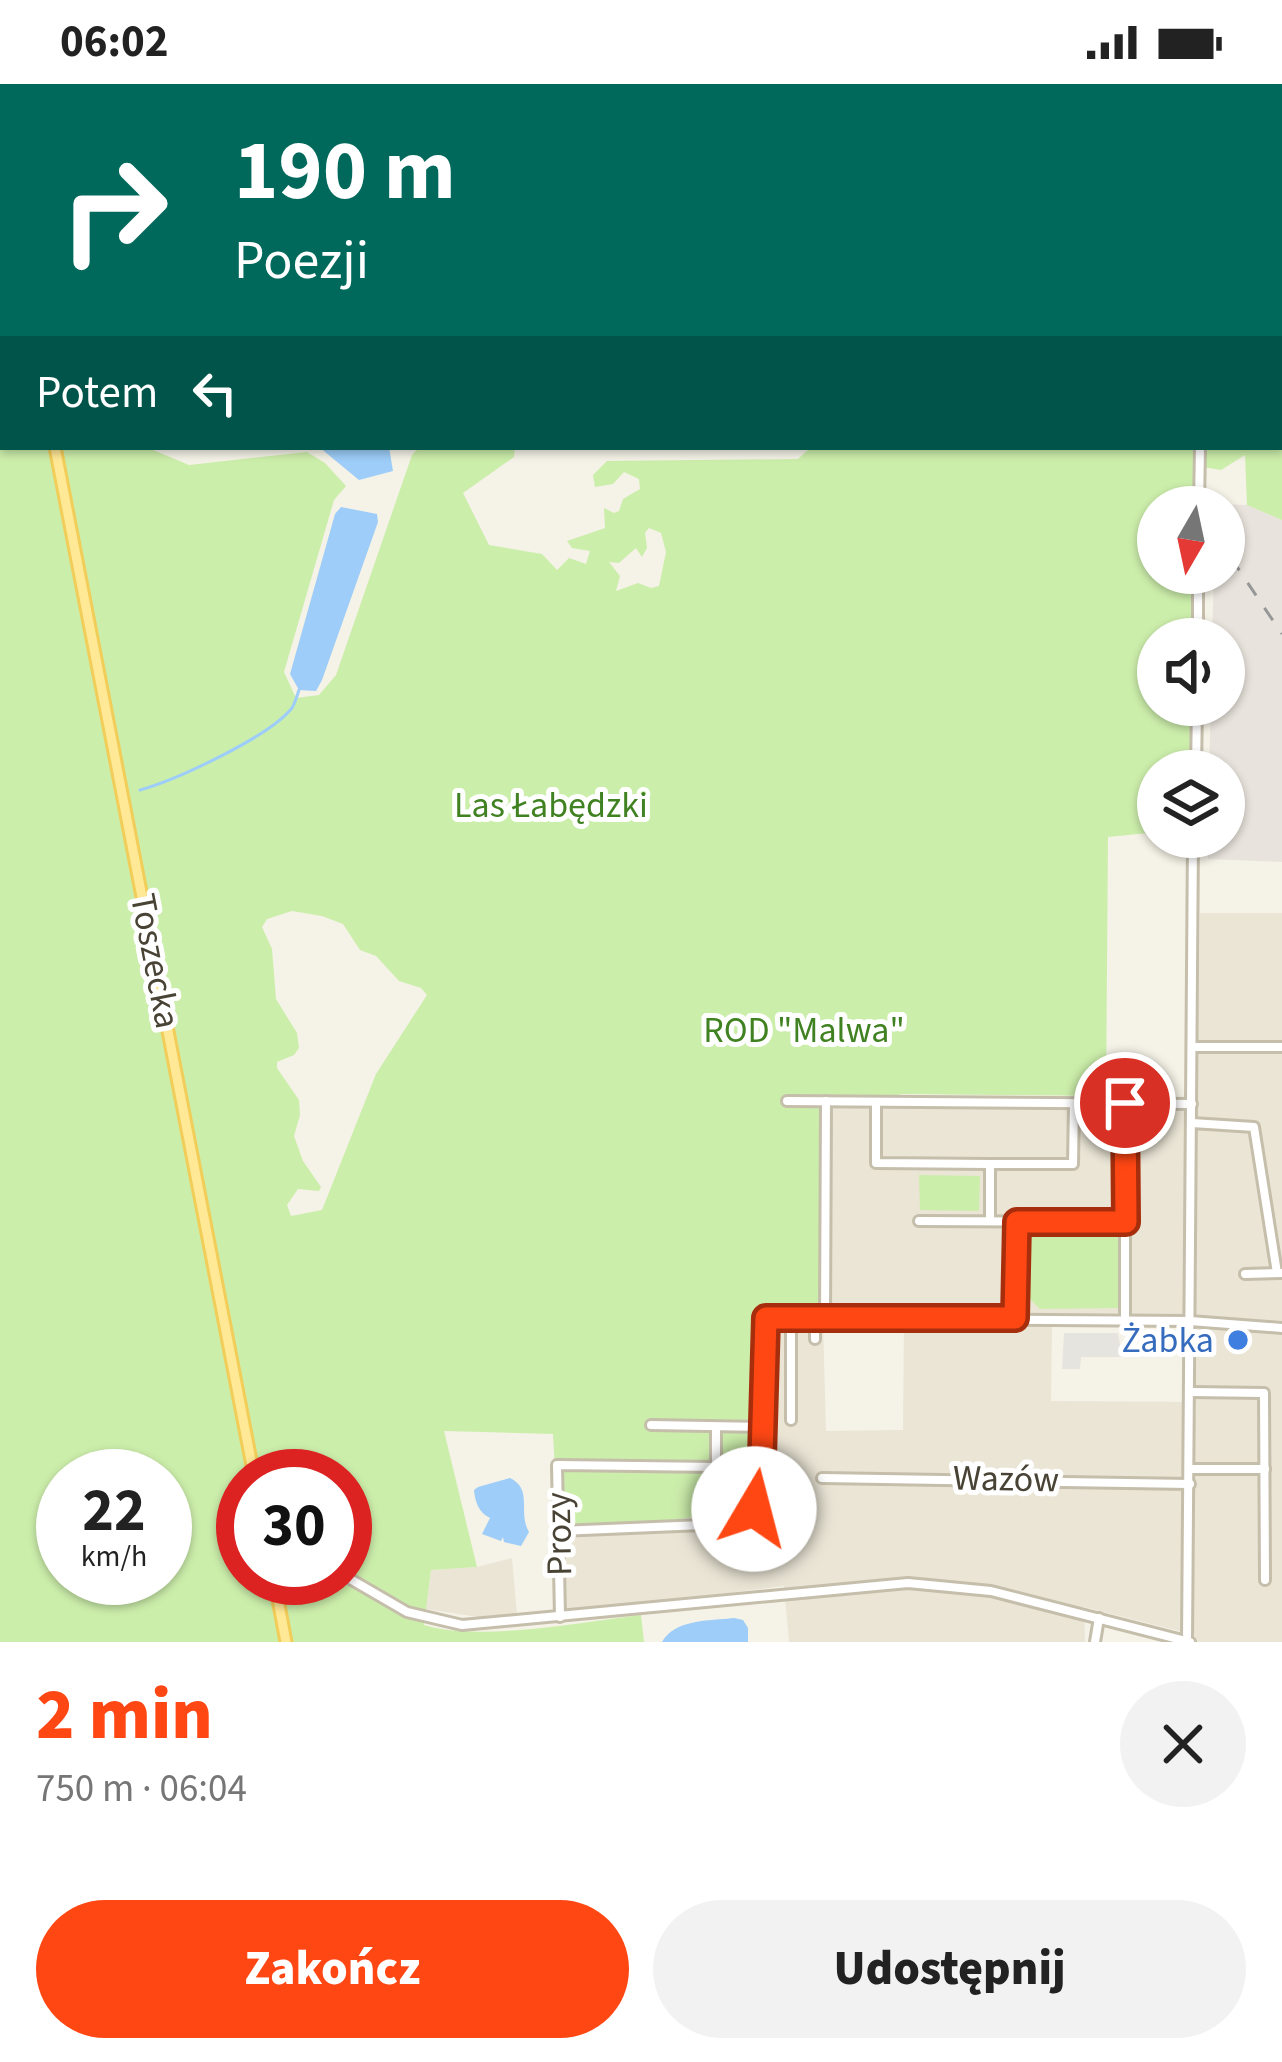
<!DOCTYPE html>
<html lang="pl">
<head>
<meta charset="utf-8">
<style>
	:root { --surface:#fff; --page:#f2f2f2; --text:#222; --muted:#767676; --accent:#ff4714 }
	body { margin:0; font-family:"Source Sans 3",sans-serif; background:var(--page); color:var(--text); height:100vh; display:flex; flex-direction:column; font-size:45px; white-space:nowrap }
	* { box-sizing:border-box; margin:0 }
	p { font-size:39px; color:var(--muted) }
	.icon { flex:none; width:66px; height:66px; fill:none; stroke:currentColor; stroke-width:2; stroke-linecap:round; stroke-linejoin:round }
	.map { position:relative; height:1558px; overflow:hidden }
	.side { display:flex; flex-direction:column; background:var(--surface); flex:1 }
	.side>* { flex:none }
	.top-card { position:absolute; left:0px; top:0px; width:1284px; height:366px; box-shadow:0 3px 9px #0004; background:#00695c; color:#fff; overflow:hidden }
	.needle { width:78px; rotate:189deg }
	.fabs { position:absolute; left:1137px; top:402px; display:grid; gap:24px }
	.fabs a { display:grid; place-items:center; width:108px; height:108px; border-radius:50%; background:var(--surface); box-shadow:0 3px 9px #0004; font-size:60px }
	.speed { position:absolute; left:36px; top:1365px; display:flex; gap:24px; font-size:60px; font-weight:700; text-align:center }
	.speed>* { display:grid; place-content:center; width:156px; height:156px; border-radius:50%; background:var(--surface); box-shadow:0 3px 9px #0004; line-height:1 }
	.speed small { font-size:30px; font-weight:400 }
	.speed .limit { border:18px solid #d22; background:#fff; color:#111 }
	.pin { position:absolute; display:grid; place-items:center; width:102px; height:102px; color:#fff; margin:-51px; border:6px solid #fff; border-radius:50%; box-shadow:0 3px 12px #0007 }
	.me { position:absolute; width:132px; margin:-66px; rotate:8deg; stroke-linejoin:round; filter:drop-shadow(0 0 9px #0008) }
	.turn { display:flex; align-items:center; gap:42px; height:252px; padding:0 36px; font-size:54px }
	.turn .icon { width:156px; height:156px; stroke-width:2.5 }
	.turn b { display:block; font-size:84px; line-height:102px }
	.then { display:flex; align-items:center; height:114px; padding:0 36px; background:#0003; gap:24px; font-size:45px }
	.round { display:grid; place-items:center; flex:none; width:126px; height:126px; border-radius:63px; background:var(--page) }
	.summary { display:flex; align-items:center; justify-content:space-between; height:204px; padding:0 36px }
	h1 { font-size:72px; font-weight:800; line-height:90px; color:var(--accent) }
	.button { display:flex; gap:24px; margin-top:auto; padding:24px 36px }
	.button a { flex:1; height:138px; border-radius:72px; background:var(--accent); color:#fff; font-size:48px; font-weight:800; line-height:138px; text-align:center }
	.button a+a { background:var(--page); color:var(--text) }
	.status { display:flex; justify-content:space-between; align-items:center; height:84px; padding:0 60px; background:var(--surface); direction:ltr }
	.status svg { height:33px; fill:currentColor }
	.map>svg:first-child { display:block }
</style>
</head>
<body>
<div class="status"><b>06:02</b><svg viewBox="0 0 49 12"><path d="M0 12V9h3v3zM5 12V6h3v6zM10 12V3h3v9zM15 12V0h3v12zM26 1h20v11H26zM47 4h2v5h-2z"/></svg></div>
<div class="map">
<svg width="1282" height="1558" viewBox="0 0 1282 1558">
	<rect width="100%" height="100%" fill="#f5f2e7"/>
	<!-- residential -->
	<g fill="#eae5d5">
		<polygon points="1200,829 1282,829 1282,959 1198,960"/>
		<polygon points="1282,966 1282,1558 1195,1558 1195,1551 1084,1523 1085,1558 789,1558 784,1502 563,1529 553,1349 648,1308 767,1309 770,1239 823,1240 826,1347 903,1346 904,1238 1052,1239 1051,1317 1194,1318 1196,1233 1118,1229 820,1231 819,1020 1193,1020 1193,967"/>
		<polygon points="512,1474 517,1531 485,1534 426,1525 431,1486 477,1483"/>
	</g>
	<!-- industrial -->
	<polygon fill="#e8e3dc" points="1216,420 1247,421 1282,436 1282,778 1208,775 1208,753 1224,753 1224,687 1209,687 1211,621 1224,621 1224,555 1212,555 1214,489 1224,489 1224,423"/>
	<!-- green -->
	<g fill="#cceeab" fill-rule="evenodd">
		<path d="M0,0L404,3H3V363H146L189,381L307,368L325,379L346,402L334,416L284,588L296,614L319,611L336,591L412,371L419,363H515L514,373L463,409L489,461L542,470L557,486L569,474L586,480L590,467L572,464L567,457L605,444L604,424L614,429L619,427L623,415L640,405L639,395L624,388L613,400L595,403L593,391L607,377L798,375L811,363H1194L1193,423H1158V489H1192V555H1158V621H1191L1190,686L1158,687V748L1108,753L1106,1012L901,1010L896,1014L786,1015L819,1020L820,1231L760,1229L761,1408L741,1436L693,1441V1433L610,1445L559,1447L553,1350L444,1347L477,1483L431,1486L424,1541C479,1558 582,1538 641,1531L644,1558H0ZM649,444L661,449L666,468L659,502L651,504L638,499L616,507L620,492L609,478L619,479L636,464L642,473L647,464L645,449ZM292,827L322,832L343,840L360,866L376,872L399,897L421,904L427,911L376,990L322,1126L291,1132L287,1121L298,1105L319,1107L321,1103L303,1077L294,1052L300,1031L299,1016L277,984V978L294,971L299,964L297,949L276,915L272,865L262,843L267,835ZM63,1392H165V1494H63ZM243,1392H345V1494H243Z"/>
		<polygon points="1281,337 1282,338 1282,436 1247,421 1245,371 1221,386 1203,383 1203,363 1281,363"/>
		<polygon points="919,1091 980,1092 979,1127 920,1126"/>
		<polygon points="1030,1148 1116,1148 1120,1153 1119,1224 1040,1225 1021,1206 1022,1154"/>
	</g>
	<!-- parking -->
	<polygon fill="#e6e4df" points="1064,1249 1118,1249 1122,1273 1081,1273 1080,1285 1062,1285"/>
	<!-- water -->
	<g fill="#9dcdf8">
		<polygon points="319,363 389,363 393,387 359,396"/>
		<polygon points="341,423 377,430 378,438 322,596 316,607 299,606 290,590 335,430"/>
		<path d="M510,1394C534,1406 517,1428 529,1448L521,1462L504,1458L503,1453L501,1457L482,1450L490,1434C479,1429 475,1418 474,1406L478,1403Z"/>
		<path d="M734,1534L743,1536L748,1544V1558H662C675,1535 709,1537 734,1534Z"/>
	</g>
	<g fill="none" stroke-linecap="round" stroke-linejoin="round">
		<!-- stream -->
		<g stroke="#9dcdf8" stroke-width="3">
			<polyline points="1281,155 1282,155"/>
			<path d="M140,706C176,696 269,653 292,624C295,619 297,612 299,606"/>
		</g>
		<defs>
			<g id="minor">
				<polyline points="411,0 413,3"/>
				<polyline points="528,0 528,3"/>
				<polyline points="1019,0 1021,3"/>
				<polyline points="1199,423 1200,363"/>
				<polyline points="1198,555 1198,489"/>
				<polyline points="1196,687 1197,621"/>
				<polyline points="1192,963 1282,963"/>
				<polyline points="787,1017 1192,1020"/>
				<polyline points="876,1018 876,1079 990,1080"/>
				<polyline points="1192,1039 1254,1043 1277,1189"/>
				<polyline points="919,1137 1126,1138"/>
				<polyline points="990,1137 990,1080 1073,1080 1074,1020"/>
				<polyline points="1245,1190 1282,1189"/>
				<polyline points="791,1234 791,1336"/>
				<polyline points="825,1234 826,1017"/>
				<polyline points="1015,1234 1017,1138"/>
				<polyline points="1125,1237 1125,1020"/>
				<polyline points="815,1255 815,1234"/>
				<polyline points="1191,1308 1264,1309 1265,1496"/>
				<polyline points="651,1341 763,1343"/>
				<polyline points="1190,1385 1265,1385"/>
				<polyline points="822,1394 1190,1400"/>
				<polyline points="716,1440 716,1343"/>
				<polyline points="559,1447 726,1440 750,1429 761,1408 766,1234 1190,1237 1282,1244"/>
				<polyline points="345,1492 407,1528 462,1541 908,1499 991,1507 1190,1558"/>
				<polyline points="560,1533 557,1381 716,1383"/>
				<polyline points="1095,1558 1099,1534"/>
				<polyline points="1187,1558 1193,753"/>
			</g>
			<g id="major">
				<polyline points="0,81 3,97"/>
				<polyline points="55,363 254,1392"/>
				<polyline points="274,1494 286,1558"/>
			</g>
		</defs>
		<!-- minor casing -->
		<use href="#minor" stroke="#c5beab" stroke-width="14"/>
		<!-- major casing -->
		<use href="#major" stroke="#f1cd59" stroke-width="15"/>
		<!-- minor -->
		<use href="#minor" stroke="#fff" stroke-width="8"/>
		<!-- major -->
		<use href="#major" stroke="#ffe896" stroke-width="9"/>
		<!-- rail -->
		<g stroke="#979797" stroke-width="3" stroke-dasharray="15 15" stroke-linecap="butt">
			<polyline points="1203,0 1204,3"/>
			<polyline points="1223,0 1225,3"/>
			<polyline points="1281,102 1282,104"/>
			<polyline points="1281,124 1282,126"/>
			<polyline points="1231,474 1282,550"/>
		</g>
	</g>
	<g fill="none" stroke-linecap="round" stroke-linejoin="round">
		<defs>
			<polyline id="route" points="754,1425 761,1408 766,1234 1015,1234 1017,1138 1126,1138 1125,1019"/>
		</defs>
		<!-- route casing -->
		<use href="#route" stroke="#a62e0d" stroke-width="30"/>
		<!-- route -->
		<use href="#route" stroke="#ff4714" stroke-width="21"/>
	</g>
	<!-- markers -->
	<circle fill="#3f7fe0" stroke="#fff" stroke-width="4.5" cx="1238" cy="1256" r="12"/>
	<g text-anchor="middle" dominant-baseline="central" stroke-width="10" stroke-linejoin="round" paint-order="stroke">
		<!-- park labels -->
		<g font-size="36" fill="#408221" stroke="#fff">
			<text x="551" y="721">Las Łabędzki</text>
			<text x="804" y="946">ROD "Malwa"</text>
		</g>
		<!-- street labels -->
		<g font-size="36" fill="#494335" stroke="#fff">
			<text transform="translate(155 877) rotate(79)">Toszecka</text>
			<text transform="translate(1006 1395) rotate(1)">Wazów</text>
			<text transform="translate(559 1450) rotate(-91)">Prozy</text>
		</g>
		<!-- shop labels -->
		<g font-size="36" fill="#366cbe" stroke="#fff" text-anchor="end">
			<text x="1214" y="1256">Żabka</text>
		</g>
	</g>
</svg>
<div class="fabs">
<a><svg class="needle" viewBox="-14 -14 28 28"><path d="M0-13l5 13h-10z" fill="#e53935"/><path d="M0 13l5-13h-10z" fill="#767676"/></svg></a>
<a><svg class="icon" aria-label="sound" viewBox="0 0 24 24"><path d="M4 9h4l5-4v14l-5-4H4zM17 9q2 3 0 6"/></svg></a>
<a><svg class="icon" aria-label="layers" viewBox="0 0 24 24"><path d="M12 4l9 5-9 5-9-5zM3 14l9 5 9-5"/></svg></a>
</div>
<div class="speed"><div>22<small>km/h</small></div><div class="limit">30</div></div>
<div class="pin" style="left:1125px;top:1019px;background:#d93025"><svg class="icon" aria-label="arrive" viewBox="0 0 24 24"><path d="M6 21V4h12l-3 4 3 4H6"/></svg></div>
<svg class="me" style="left:754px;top:1425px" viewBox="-20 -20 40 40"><circle r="19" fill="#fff"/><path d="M0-13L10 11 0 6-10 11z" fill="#ff4714"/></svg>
<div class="top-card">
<div class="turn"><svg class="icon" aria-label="right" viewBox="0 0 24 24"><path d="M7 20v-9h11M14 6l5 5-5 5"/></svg><div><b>190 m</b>Poezji</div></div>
<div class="then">Potem<svg class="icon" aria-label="left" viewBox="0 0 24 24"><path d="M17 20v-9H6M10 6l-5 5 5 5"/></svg></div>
</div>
</div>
<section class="side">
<div class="summary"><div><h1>2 min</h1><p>750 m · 06:04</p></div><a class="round"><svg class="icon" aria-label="close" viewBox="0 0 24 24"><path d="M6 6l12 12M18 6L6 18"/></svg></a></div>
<div class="button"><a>Zakończ</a><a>Udostępnij</a></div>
</section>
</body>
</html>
